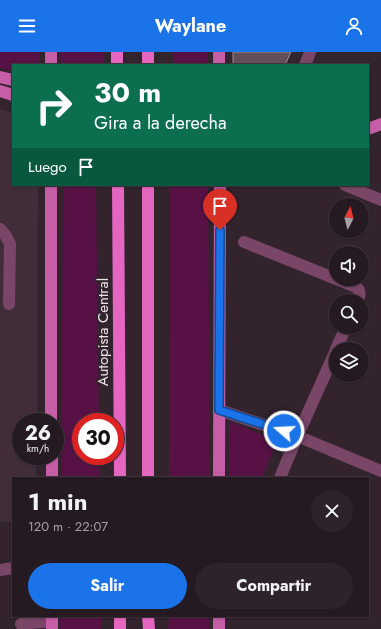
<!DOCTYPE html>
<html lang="es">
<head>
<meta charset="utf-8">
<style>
	:root { --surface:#261a22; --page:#2e232a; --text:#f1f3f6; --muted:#a4a1a5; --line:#423840; --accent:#1a73e8 }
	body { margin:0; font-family:Jost,sans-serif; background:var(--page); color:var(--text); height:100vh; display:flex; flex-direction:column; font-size:15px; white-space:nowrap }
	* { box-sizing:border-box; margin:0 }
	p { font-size:13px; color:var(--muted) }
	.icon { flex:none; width:22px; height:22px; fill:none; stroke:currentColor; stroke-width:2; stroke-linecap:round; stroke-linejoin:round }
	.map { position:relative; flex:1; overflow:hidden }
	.panel { position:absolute; left:12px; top:425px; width:357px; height:140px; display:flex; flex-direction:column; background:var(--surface); border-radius:0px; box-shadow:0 1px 3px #0004,0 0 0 1px var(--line) }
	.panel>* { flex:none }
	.banner { position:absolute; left:12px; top:12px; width:357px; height:122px; border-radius:0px; box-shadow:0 1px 3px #0004,0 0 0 1px var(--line); background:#0b6e4f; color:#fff; overflow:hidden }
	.needle { width:26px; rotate:7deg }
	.tools { position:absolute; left:329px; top:146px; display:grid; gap:8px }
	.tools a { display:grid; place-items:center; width:40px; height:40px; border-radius:50%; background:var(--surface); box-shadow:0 1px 3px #0004,0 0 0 1px var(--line); font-size:20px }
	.speed { position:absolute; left:12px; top:361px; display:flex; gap:8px; font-size:20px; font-weight:700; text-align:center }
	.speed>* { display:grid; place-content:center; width:52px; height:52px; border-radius:50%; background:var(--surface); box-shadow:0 1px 3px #0004,0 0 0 1px var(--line); line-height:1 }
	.speed small { font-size:10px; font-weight:400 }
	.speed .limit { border:6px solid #d22; background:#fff; color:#111 }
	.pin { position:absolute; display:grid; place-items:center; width:34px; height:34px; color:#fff; margin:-41px -17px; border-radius:50% 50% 50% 0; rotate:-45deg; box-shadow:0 0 4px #0007 }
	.pin .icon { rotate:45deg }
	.me { position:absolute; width:44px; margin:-22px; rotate:289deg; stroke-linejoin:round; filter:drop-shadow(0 0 3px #0008) }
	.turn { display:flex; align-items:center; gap:14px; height:84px; padding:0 16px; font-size:18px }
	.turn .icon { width:52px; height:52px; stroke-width:2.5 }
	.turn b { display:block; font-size:28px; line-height:34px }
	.then { display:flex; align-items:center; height:38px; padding:0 16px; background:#0003; gap:8px; font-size:15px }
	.round { display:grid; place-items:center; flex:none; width:42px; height:42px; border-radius:21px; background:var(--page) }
	.headline { display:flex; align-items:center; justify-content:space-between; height:68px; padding:0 16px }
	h1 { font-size:24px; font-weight:700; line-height:30px }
	.button { display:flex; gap:8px; margin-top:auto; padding:8px 16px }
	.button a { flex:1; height:46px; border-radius:24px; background:var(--accent); color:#fff; font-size:16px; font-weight:700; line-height:46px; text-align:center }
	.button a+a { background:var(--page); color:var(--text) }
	header { display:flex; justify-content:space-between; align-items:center; height:52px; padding:0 16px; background:var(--accent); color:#fff; font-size:18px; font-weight:700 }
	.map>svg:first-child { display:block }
</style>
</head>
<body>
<header><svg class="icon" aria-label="menu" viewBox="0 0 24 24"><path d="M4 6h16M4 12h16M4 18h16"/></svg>Waylane<svg class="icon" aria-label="person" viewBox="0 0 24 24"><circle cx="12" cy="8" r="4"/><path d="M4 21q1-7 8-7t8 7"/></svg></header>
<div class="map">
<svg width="381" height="577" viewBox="0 0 381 577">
	<rect width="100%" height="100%" fill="#32232d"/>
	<!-- built -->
	<polygon fill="#412d3a" points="0,57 13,61 13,133 38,133 37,370 21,370 21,404 36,404 36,426 13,426 13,470 0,470"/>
	<!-- green -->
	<g fill="#571145">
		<polygon points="0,0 40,0 40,13 13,13 13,19 0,16"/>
		<polygon points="60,0 104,0 104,13 61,13"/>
		<rect x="173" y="0" width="34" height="13"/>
		<polygon points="63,133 96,133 99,370 81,370 81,404 99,404 99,426 61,426"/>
		<polygon points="170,133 208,133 210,426 169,426"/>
		<polygon points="229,369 277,389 262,426 229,426"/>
		<rect x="60" y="564" width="41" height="13"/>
		<polygon points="169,564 209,564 209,577 168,577"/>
	</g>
	<!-- building -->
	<polygon fill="#604f59" stroke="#a18e9a" points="233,0 291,0 285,13 233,13"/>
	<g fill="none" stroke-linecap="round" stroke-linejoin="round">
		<!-- minor -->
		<g stroke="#794668" stroke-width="12">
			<polyline points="305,13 310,0"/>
			<polyline points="345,133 381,148"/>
			<polyline points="0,177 6,184 10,192 9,252"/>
			<path d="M244,190L356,235C361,239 360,244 358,249"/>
			<polyline points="336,297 346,275"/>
			<polyline points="219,358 297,384 381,419"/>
			<path d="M280,426C297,383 317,341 336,298"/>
			<polyline points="0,518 13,516"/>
			<polyline points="21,572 52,569"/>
		</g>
		<!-- major -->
		<g stroke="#c65ea7" stroke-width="12">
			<polyline points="51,0 51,13"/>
			<polyline points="219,0 219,13"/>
			<polyline points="0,25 13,28"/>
			<polyline points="0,39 13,43"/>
			<polyline points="368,77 381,72"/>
			<polyline points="51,133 51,370"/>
			<polyline points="52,404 52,426"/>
			<polyline points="219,426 220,133"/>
			<polyline points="52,564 52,577"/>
			<polyline points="219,577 219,564"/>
		</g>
		<!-- highway -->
		<g stroke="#e566c0" stroke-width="12">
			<polyline points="117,0 117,13"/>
			<polyline points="148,13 148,0"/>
			<polyline points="118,133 120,426"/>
			<polyline points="148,426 148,133"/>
			<polyline points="148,564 149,577"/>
			<polyline points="120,577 120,564"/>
		</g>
	</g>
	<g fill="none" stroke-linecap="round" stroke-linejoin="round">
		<defs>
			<polyline id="route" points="220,178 219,358 284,379"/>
		</defs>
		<!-- route casing -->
		<use href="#route" stroke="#114b97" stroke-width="10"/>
		<!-- route -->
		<use href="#route" stroke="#1a73e8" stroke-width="7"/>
	</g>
	<g text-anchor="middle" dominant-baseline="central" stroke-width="4" stroke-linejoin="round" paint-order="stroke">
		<!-- street labels -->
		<g font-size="15" fill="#eae0e6" stroke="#32232d">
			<text transform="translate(103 280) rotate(-90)">Autopista Central</text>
		</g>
	</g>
</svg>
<div class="tools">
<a><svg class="needle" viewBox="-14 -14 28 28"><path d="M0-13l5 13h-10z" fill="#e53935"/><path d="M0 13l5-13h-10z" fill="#a4a1a5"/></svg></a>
<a><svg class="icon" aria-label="sound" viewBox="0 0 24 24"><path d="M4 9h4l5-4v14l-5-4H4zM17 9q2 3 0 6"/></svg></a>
<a><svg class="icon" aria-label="search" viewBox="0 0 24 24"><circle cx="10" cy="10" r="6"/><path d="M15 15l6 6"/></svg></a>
<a><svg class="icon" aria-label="layers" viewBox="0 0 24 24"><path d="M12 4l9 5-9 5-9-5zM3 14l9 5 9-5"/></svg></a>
</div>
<div class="speed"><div>26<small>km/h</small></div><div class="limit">30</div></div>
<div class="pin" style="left:220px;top:178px;background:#d93025"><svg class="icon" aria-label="arrive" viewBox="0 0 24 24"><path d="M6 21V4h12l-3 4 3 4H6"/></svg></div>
<svg class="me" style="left:284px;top:379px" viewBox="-20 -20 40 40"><circle r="17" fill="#1a73e8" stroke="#fff" stroke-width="3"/><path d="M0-11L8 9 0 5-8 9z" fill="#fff"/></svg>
<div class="banner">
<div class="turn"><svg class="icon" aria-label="right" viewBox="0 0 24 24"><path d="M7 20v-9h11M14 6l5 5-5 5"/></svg><div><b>30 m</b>Gira a la derecha</div></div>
<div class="then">Luego<svg class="icon" aria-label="arrive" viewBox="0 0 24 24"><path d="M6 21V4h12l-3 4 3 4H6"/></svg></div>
</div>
<section class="panel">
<div class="headline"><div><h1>1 min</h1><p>120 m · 22:07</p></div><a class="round"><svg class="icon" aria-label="close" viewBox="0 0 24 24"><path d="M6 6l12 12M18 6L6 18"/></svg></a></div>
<div class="button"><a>Salir</a><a>Compartir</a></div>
</section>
</div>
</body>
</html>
